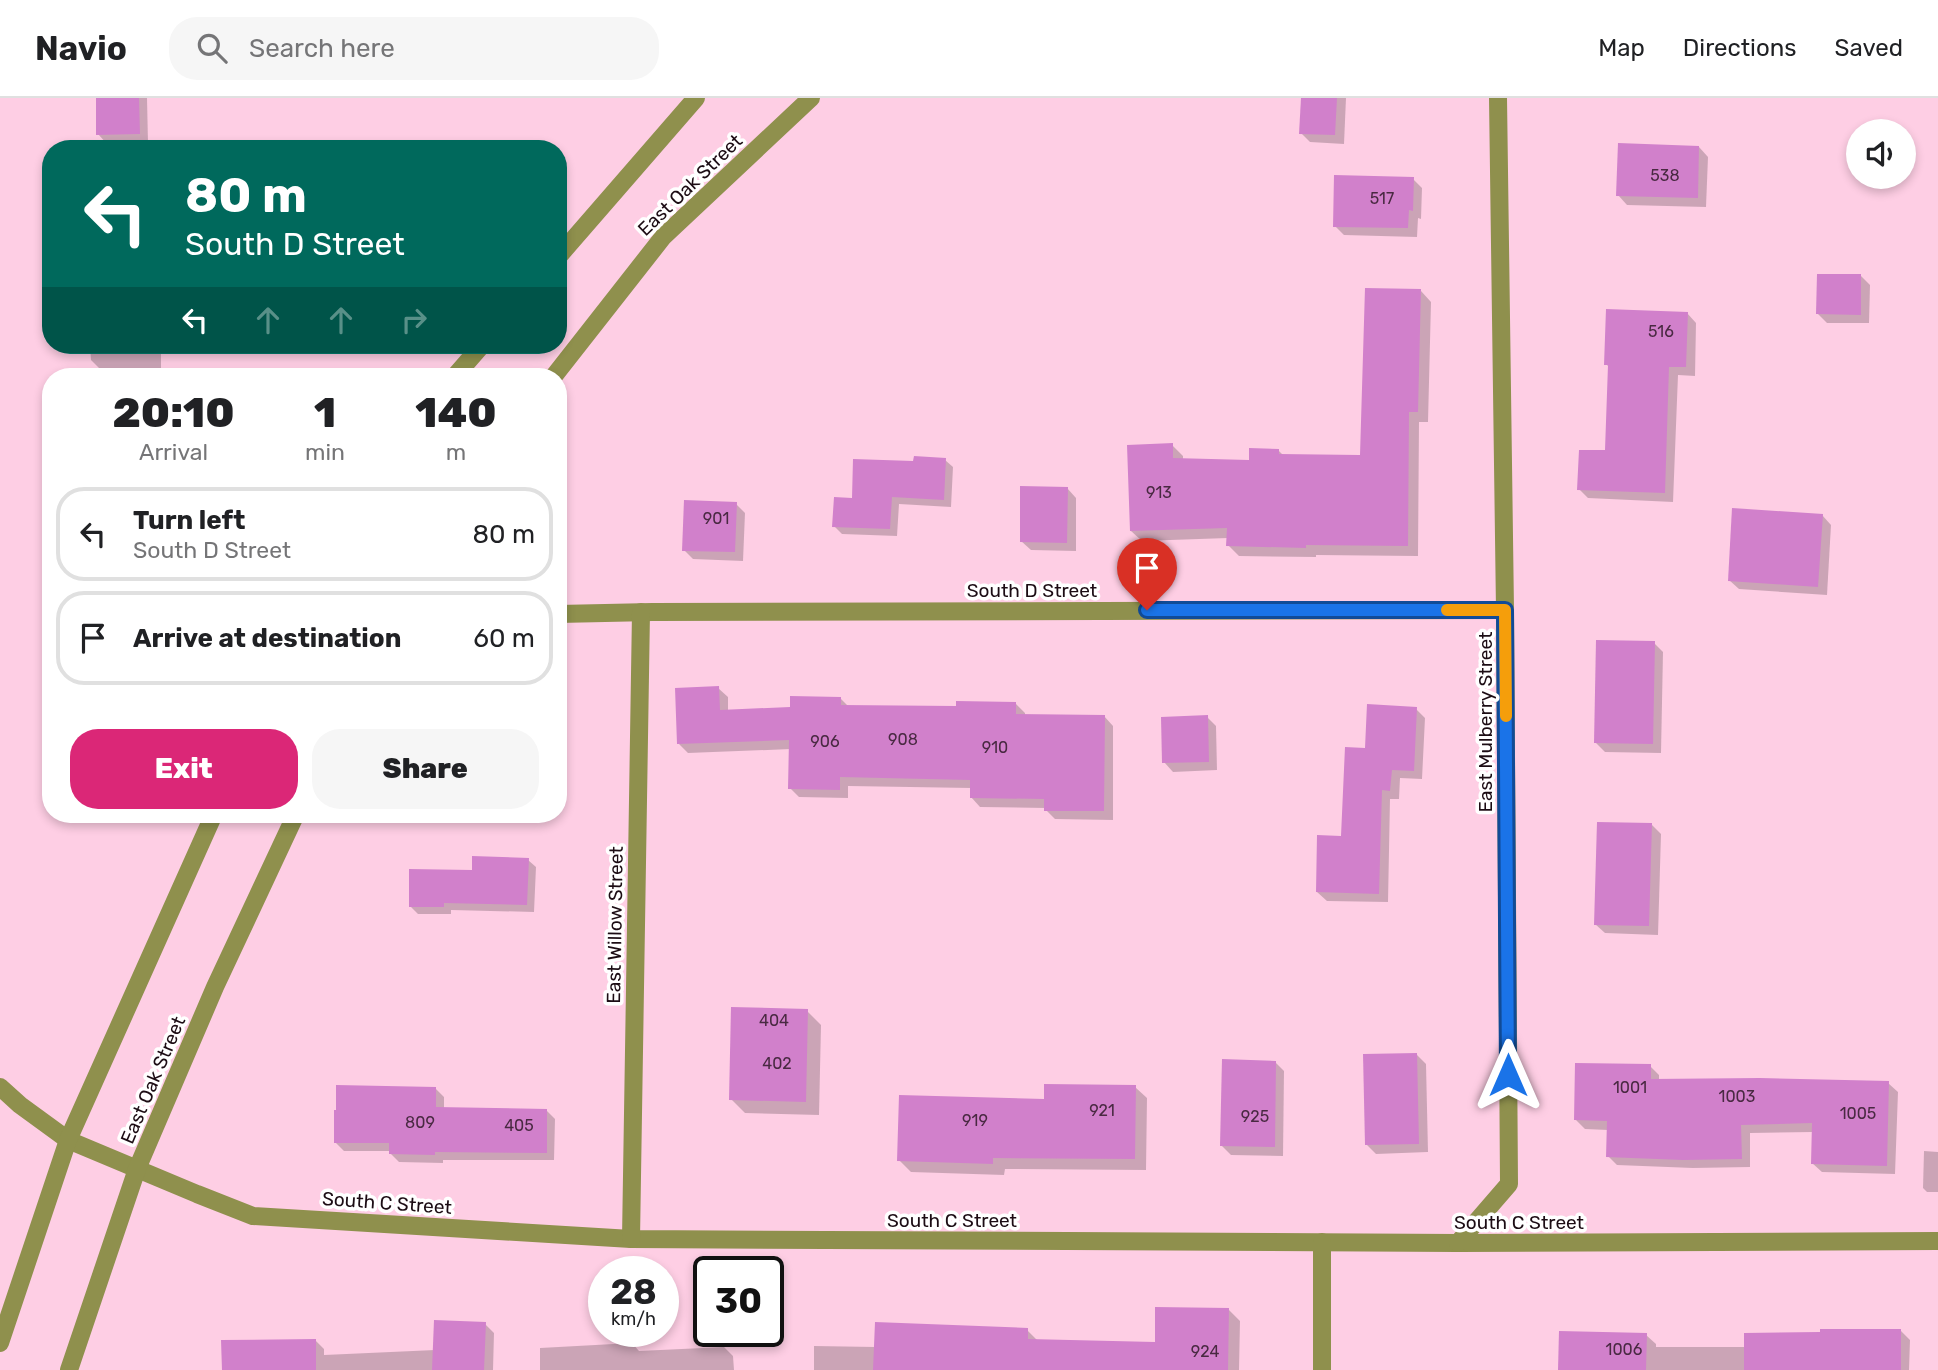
<!DOCTYPE html>
<html lang="en">
<head>
<meta charset="utf-8">
<style>
	:root { --surface:#fff; --page:#f6f6f6; --text:#202124; --muted:#757577; --line:#e0e0e0; --accent:#db2777 }
	body { margin:0; font-family:Rubik,sans-serif; background:var(--page); color:var(--text); height:100vh; display:flex; flex-direction:column; font-size:26px; white-space:nowrap }
	* { box-sizing:border-box; margin:0 }
	p { font-size:23px; color:var(--muted) }
	.icon { flex:none; width:38px; height:38px; fill:none; stroke:currentColor; stroke-width:2; stroke-linecap:round; stroke-linejoin:round }
	.map { position:relative; flex:1; overflow:hidden }
	.side { position:absolute; left:42px; top:270px; width:525px; height:455px; display:flex; flex-direction:column; background:var(--surface); border-radius:28px; box-shadow:0 4px 10px #0003 }
	.side>* { flex:none }
	.guide { position:absolute; left:42px; top:42px; width:525px; height:214px; border-radius:28px; box-shadow:0 4px 10px #0003; background:#00695c; color:#fff; overflow:hidden }
	.buttons { position:absolute; left:1846px; top:21px; display:grid; gap:14px }
	.buttons a { display:grid; place-items:center; width:70px; height:70px; border-radius:50%; background:var(--surface); box-shadow:0 4px 10px #0003; font-size:35px }
	.speed { position:absolute; left:588px; top:1158px; display:flex; gap:14px; font-size:35px; font-weight:700; text-align:center }
	.speed>* { display:grid; place-content:center; width:91px; height:91px; border-radius:50%; background:var(--surface); box-shadow:0 4px 10px #0003; line-height:1 }
	.speed small { font-size:18px; font-weight:400 }
	.speed .limit { border:4px solid #111; border-radius:10px; background:#fff; color:#111 }
	.pin { position:absolute; display:grid; place-items:center; width:60px; height:60px; color:#fff; margin:-72px -30px; border-radius:50% 50% 50% 0; rotate:-45deg; box-shadow:0 0 7px #0007 }
	.pin .icon { rotate:45deg }
	.me { position:absolute; width:77px; margin:-38px; rotate:0deg; stroke-linejoin:round; filter:drop-shadow(0 0 5px #0008) }
	.turn { display:flex; align-items:center; gap:24px; height:147px; padding:0 28px; font-size:32px }
	.turn .icon { width:91px; height:91px; stroke-width:2.5 }
	.turn b { display:block; font-size:49px; line-height:60px }
	.lanes { display:flex; align-items:center; height:66px; padding:0 28px; background:#0003; justify-content:center; gap:35px; direction:ltr }
	.lanes .off { opacity:.35 }
	.eta { display:flex; justify-content:space-evenly; align-items:center; height:119px; text-align:center }
	.eta b { font-size:42px; font-weight:800; line-height:49px }
	.button { display:flex; gap:14px; margin-top:auto; padding:14px 28px }
	.button a { flex:1; height:80px; border-radius:28px; background:var(--accent); color:#fff; font-size:28px; font-weight:800; line-height:80px; text-align:center }
	.button a+a { background:var(--page); color:var(--text) }
	ul { padding:0; list-style:none }
	li { display:flex; align-items:center; gap:21px; height:94px; margin:0 14px 10px; padding:0 14px; border:4px solid var(--line); border-radius:28px }
	li div { flex:1 }
	li b { display:block; font-size:26px }
	li em { font-style:normal }
	header { display:flex; align-items:center; gap:42px; box-sizing:border-box; height:98px; padding:0 35px; background:var(--surface); border-bottom:2px solid var(--line) }
	header strong { font-size:33px }
	nav { display:flex; gap:38px; margin-inline-start:auto; font-size:24px }
	.search { width:490px; height:63px; background:var(--page); display:flex; align-items:center; gap:18px; box-sizing:border-box; padding:0 24px; border-radius:28px; color:var(--muted); font-size:26px }
	.map>svg:first-child { display:block }
</style>
</head>
<body>
<header>
<strong>Navio</strong>
<div class="search"><svg class="icon" aria-label="search" viewBox="0 0 24 24"><circle cx="10" cy="10" r="6"/><path d="M15 15l6 6"/></svg>Search here</div>
<nav><a>Map</a><a>Directions</a><a>Saved</a></nav>
</header>
<div class="map">
<svg width="1938" height="1272" viewBox="0 0 1938 1272">
	<rect width="100%" height="100%" fill="#fecee4"/>
	<!-- shadow -->
	<g fill="#0003">
		<polygon points="98,0 147,0 148,45 107,46 98,36"/>
		<polygon points="1302,0 1346,0 1344,46 1310,44 1301,35"/>
		<polygon points="1699,49 1708,59 1706,109 1627,107 1618,97"/>
		<polygon points="1413,81 1422,90 1421,121 1418,120 1417,139 1344,137 1335,128"/>
		<polygon points="1861,178 1870,187 1869,225 1827,225 1818,216"/>
		<polygon points="1421,193 1431,204 1428,324 1419,324 1418,458 1316,457 1316,459 1239,458 1228,447 1228,440 1142,443 1131,433 1172,347 1183,358 1183,362 1251,363 1278,352 1284,358 1362,359"/>
		<polygon points="1687,215 1696,225 1695,278 1678,277 1673,404 1588,400 1579,391 1607,354 1610,270 1606,266"/>
		<polygon points="90,247 161,247 161,275 105,276 91,262"/>
		<polygon points="945,362 953,369 951,409 899,406 897,438 842,436 834,428 915,365"/>
		<polygon points="1067,390 1076,400 1076,453 1031,452 1021,443"/>
		<polygon points="736,406 745,415 743,463 693,461 684,452"/>
		<polygon points="1822,417 1831,427 1827,497 1739,491 1729,482"/>
		<polygon points="1654,545 1663,554 1661,655 1605,654 1596,645"/>
		<polygon points="46,589 51,589 51,652 45,647"/>
		<polygon points="718,590 728,599 728,613 791,610 841,601 849,609 958,610 1016,606 1025,615 1025,618 1104,618 1113,628 1113,722 1055,721 1046,712 1046,710 980,709 971,699 971,690 848,688 848,700 799,699 790,690 791,651 688,655 679,646"/>
		<polygon points="1416,611 1425,620 1422,681 1400,680 1399,701 1390,701 1388,804 1327,803 1317,794 1343,739 1366,651"/>
		<polygon points="1207,619 1216,628 1217,672 1173,674 1164,664"/>
		<polygon points="1652,727 1661,736 1658,837 1605,835 1595,826"/>
		<polygon points="528,762 536,769 534,814 451,812 451,816 418,816 411,809 473,774"/>
		<polygon points="807,913 821,927 819,1017 745,1015 731,1001"/>
		<polygon points="1417,957 1426,966 1428,1054 1376,1056 1367,1047"/>
		<polygon points="1275,964 1284,973 1283,1058 1231,1057 1222,1048"/>
		<polygon points="1650,968 1659,977 1659,983 1888,985 1898,994 1895,1076 1822,1074 1812,1065 1813,1034 1750,1035 1750,1069 1693,1070 1617,1067 1608,1058 1608,1032 1585,1031 1576,1022"/>
		<polygon points="1135,989 1147,1000 1146,1072 1005,1071 1004,1077 911,1074 899,1062 1046,1003"/>
		<polygon points="435,990 444,999 444,1011 547,1013 555,1021 554,1062 443,1062 443,1065 399,1064 391,1056 391,1053 344,1053 335,1044"/>
		<polygon points="1924,1053 1938,1054 1938,1094 1927,1094 1923,1090"/>
		<polygon points="1229,1212 1240,1223 1239,1272 814,1272 814,1248 876,1249 1027,1232 1038,1243 1157,1246"/>
		<polygon points="485,1226 494,1235 493,1272 223,1272 315,1242 324,1251 324,1257 435,1252"/>
		<polygon points="1901,1233 1910,1242 1909,1272 1560,1272 1646,1237 1656,1246 1656,1249 1745,1249"/>
		<polygon points="632,1245 639,1253 724,1249 733,1258 734,1272 540,1272 540,1250"/>
	</g>
	<!-- building -->
	<g fill="#d180cb">
		<polygon points="96,0 139,0 140,36 96,37"/>
		<polygon points="1301,0 1337,0 1335,37 1299,36"/>
		<polygon points="1618,45 1699,48 1698,100 1616,98"/>
		<polygon points="1334,77 1414,79 1413,113 1409,112 1408,130 1333,129"/>
		<polygon points="1817,176 1861,176 1861,217 1816,216"/>
		<polygon points="1365,190 1421,191 1418,314 1409,314 1408,448 1306,447 1306,450 1226,448 1227,430 1130,433 1127,347 1173,345 1173,360 1249,362 1249,350 1279,351 1279,356 1360,357"/>
		<polygon points="1606,211 1688,214 1686,269 1669,269 1665,395 1577,392 1579,352 1605,352 1608,267 1604,267"/>
		<polygon points="914,358 946,360 944,402 892,399 890,431 832,429 834,399 852,400 853,361 913,363"/>
		<polygon points="1020,388 1068,389 1067,445 1020,444"/>
		<polygon points="684,402 737,404 735,454 682,453"/>
		<polygon points="1732,410 1823,416 1818,489 1728,483"/>
		<polygon points="1596,542 1655,543 1653,646 1594,645"/>
		<polygon points="719,588 720,612 790,609 790,598 841,599 841,607 956,608 956,603 1016,604 1016,616 1105,617 1104,713 1044,713 1044,701 970,700 970,682 840,679 840,692 788,691 789,642 677,646 675,590"/>
		<polygon points="1367,606 1417,609 1414,673 1392,672 1390,693 1382,692 1379,796 1316,794 1317,737 1341,738 1345,649 1365,650"/>
		<polygon points="1208,617 1209,664 1162,665 1161,619"/>
		<polygon points="1597,724 1652,725 1649,828 1594,827"/>
		<polygon points="472,758 529,760 527,807 444,805 444,809 409,809 409,771 472,772"/>
		<polygon points="731,909 808,911 806,1004 729,1002"/>
		<polygon points="1417,955 1419,1046 1365,1047 1363,956"/>
		<polygon points="1222,961 1276,963 1275,1049 1220,1048"/>
		<polygon points="1575,965 1651,966 1651,981 1760,980 1889,983 1887,1068 1811,1066 1812,1025 1741,1027 1742,1061 1683,1062 1606,1059 1607,1023 1574,1022"/>
		<polygon points="1044,986 1136,987 1135,1061 993,1060 993,1066 897,1063 899,997 1044,1001"/>
		<polygon points="336,987 436,989 436,1009 547,1011 547,1055 435,1054 435,1057 389,1056 389,1045 334,1045 334,1012 336,1012"/>
		<polygon points="1155,1209 1229,1210 1228,1272 873,1272 875,1224 1028,1230 1028,1241 1155,1244"/>
		<polygon points="434,1222 486,1224 484,1272 432,1272"/>
		<polygon points="1820,1231 1901,1231 1901,1272 1744,1272 1744,1235 1820,1234"/>
		<polygon points="1559,1233 1647,1235 1646,1272 1558,1272"/>
		<polygon points="316,1241 316,1272 222,1272 221,1242"/>
	</g>
	<g fill="none" stroke-linecap="round" stroke-linejoin="round">
		<!-- minor -->
		<g stroke="#8f904d" stroke-width="18">
			<polyline points="558,159 696,0"/>
			<polyline points="455,278 482,247"/>
			<polyline points="554,278 663,139 811,0"/>
			<polyline points="558,516 652,514 1505,512"/>
			<polyline points="0,989 20,1007 68,1042 197,1096 253,1118 631,1141 1458,1145 1938,1143"/>
			<polyline points="631,1141 641,514"/>
			<polyline points="1322,1144 1322,1272"/>
			<polyline points="1458,1145 1509,1086 1505,512 1498,0"/>
			<polyline points="0,1245 68,1042 214,716"/>
			<polyline points="69,1272 137,1071 215,889 296,716"/>
		</g>
	</g>
	<g fill="none" stroke-linecap="round" stroke-linejoin="round">
		<defs>
			<polyline id="route" points="1147,512 1505,512 1508,977"/>
		</defs>
		<!-- route casing -->
		<use href="#route" stroke="#114b97" stroke-width="18"/>
		<!-- route -->
		<use href="#route" stroke="#1a73e8" stroke-width="12"/>
		<!-- slow -->
		<polyline stroke="#f59e0b" stroke-width="12" points="1447,512 1505,512 1506,618"/>
	</g>
	<g text-anchor="middle" dominant-baseline="central" stroke-width="7" stroke-linejoin="round" paint-order="stroke">
		<!-- number labels -->
		<g font-size="16" fill="#492942">
			<text x="1665" y="77">538</text>
			<text x="1382" y="100">517</text>
			<text x="1661" y="233">516</text>
			<text x="1159" y="394">913</text>
			<text x="716" y="420">901</text>
			<text x="903" y="641">908</text>
			<text x="825" y="643">906</text>
			<text x="995" y="649">910</text>
			<text x="774" y="922">404</text>
			<text x="777" y="965">402</text>
			<text x="1630" y="989">1001</text>
			<text x="1737" y="998">1003</text>
			<text x="1102" y="1012">921</text>
			<text x="1858" y="1015">1005</text>
			<text x="1255" y="1018">925</text>
			<text x="975" y="1022">919</text>
			<text x="420" y="1024">809</text>
			<text x="519" y="1027">405</text>
			<text x="1624" y="1251">1006</text>
			<text x="1205" y="1253">924</text>
		</g>
		<!-- street labels -->
		<g font-size="19" fill="#1c0c14" stroke="#fff">
			<text transform="translate(690 87) rotate(-44)">East Oak Street</text>
			<text x="1032" y="492">South D Street</text>
			<text transform="translate(1485 624) rotate(-90)">East Mulberry Street</text>
			<text transform="translate(615 827) rotate(-89)">East Willow Street</text>
			<text transform="translate(153 982) rotate(-67)">East Oak Street</text>
			<text transform="translate(387 1105) rotate(4)">South C Street</text>
			<text x="952" y="1122">South C Street</text>
			<text x="1519" y="1124">South C Street</text>
		</g>
	</g>
</svg>
<div class="buttons">
<a><svg class="icon" aria-label="sound" viewBox="0 0 24 24"><path d="M4 9h4l5-4v14l-5-4H4zM17 9q2 3 0 6"/></svg></a>
</div>
<div class="speed"><div>28<small>km/h</small></div><div class="limit">30</div></div>
<div class="pin" style="left:1147px;top:512px;background:#d93025"><svg class="icon" aria-label="arrive" viewBox="0 0 24 24"><path d="M6 21V4h12l-3 4 3 4H6"/></svg></div>
<svg class="me" style="left:1508px;top:977px" viewBox="-20 -20 40 40"><path d="M0-17L14 15 0 8-14 15z" fill="#1a73e8" stroke="#fff" stroke-width="4"/></svg>
<div class="guide">
<div class="turn"><svg class="icon" aria-label="left" viewBox="0 0 24 24"><path d="M17 20v-9H6M10 6l-5 5 5 5"/></svg><div><b>80 m</b>South D Street</div></div>
<div class="lanes"><svg class="icon" aria-label="left" viewBox="0 0 24 24"><path d="M17 20v-9H6M10 6l-5 5 5 5"/></svg><svg class="icon off" aria-label="ahead" viewBox="0 0 24 24"><path d="M12 20V5M6 11l6-6 6 6"/></svg><svg class="icon off" aria-label="ahead" viewBox="0 0 24 24"><path d="M12 20V5M6 11l6-6 6 6"/></svg><svg class="icon off" aria-label="right" viewBox="0 0 24 24"><path d="M7 20v-9h11M14 6l5 5-5 5"/></svg></div>
</div>
<section class="side">
<div class="eta">
<div><b>20:10</b><p>Arrival</p></div>
<div><b>1</b><p>min</p></div>
<div><b>140</b><p>m</p></div>
</div>
<ul>
<li><svg class="icon" aria-label="left" viewBox="0 0 24 24"><path d="M17 20v-9H6M10 6l-5 5 5 5"/></svg><div><b>Turn left</b><p>South D Street</p></div><em>80 m</em></li>
<li><svg class="icon" aria-label="arrive" viewBox="0 0 24 24"><path d="M6 21V4h12l-3 4 3 4H6"/></svg><div><b>Arrive at destination</b></div><em>60 m</em></li>
</ul>
<div class="button"><a>Exit</a><a>Share</a></div>
</section>
</div>
</body>
</html>
